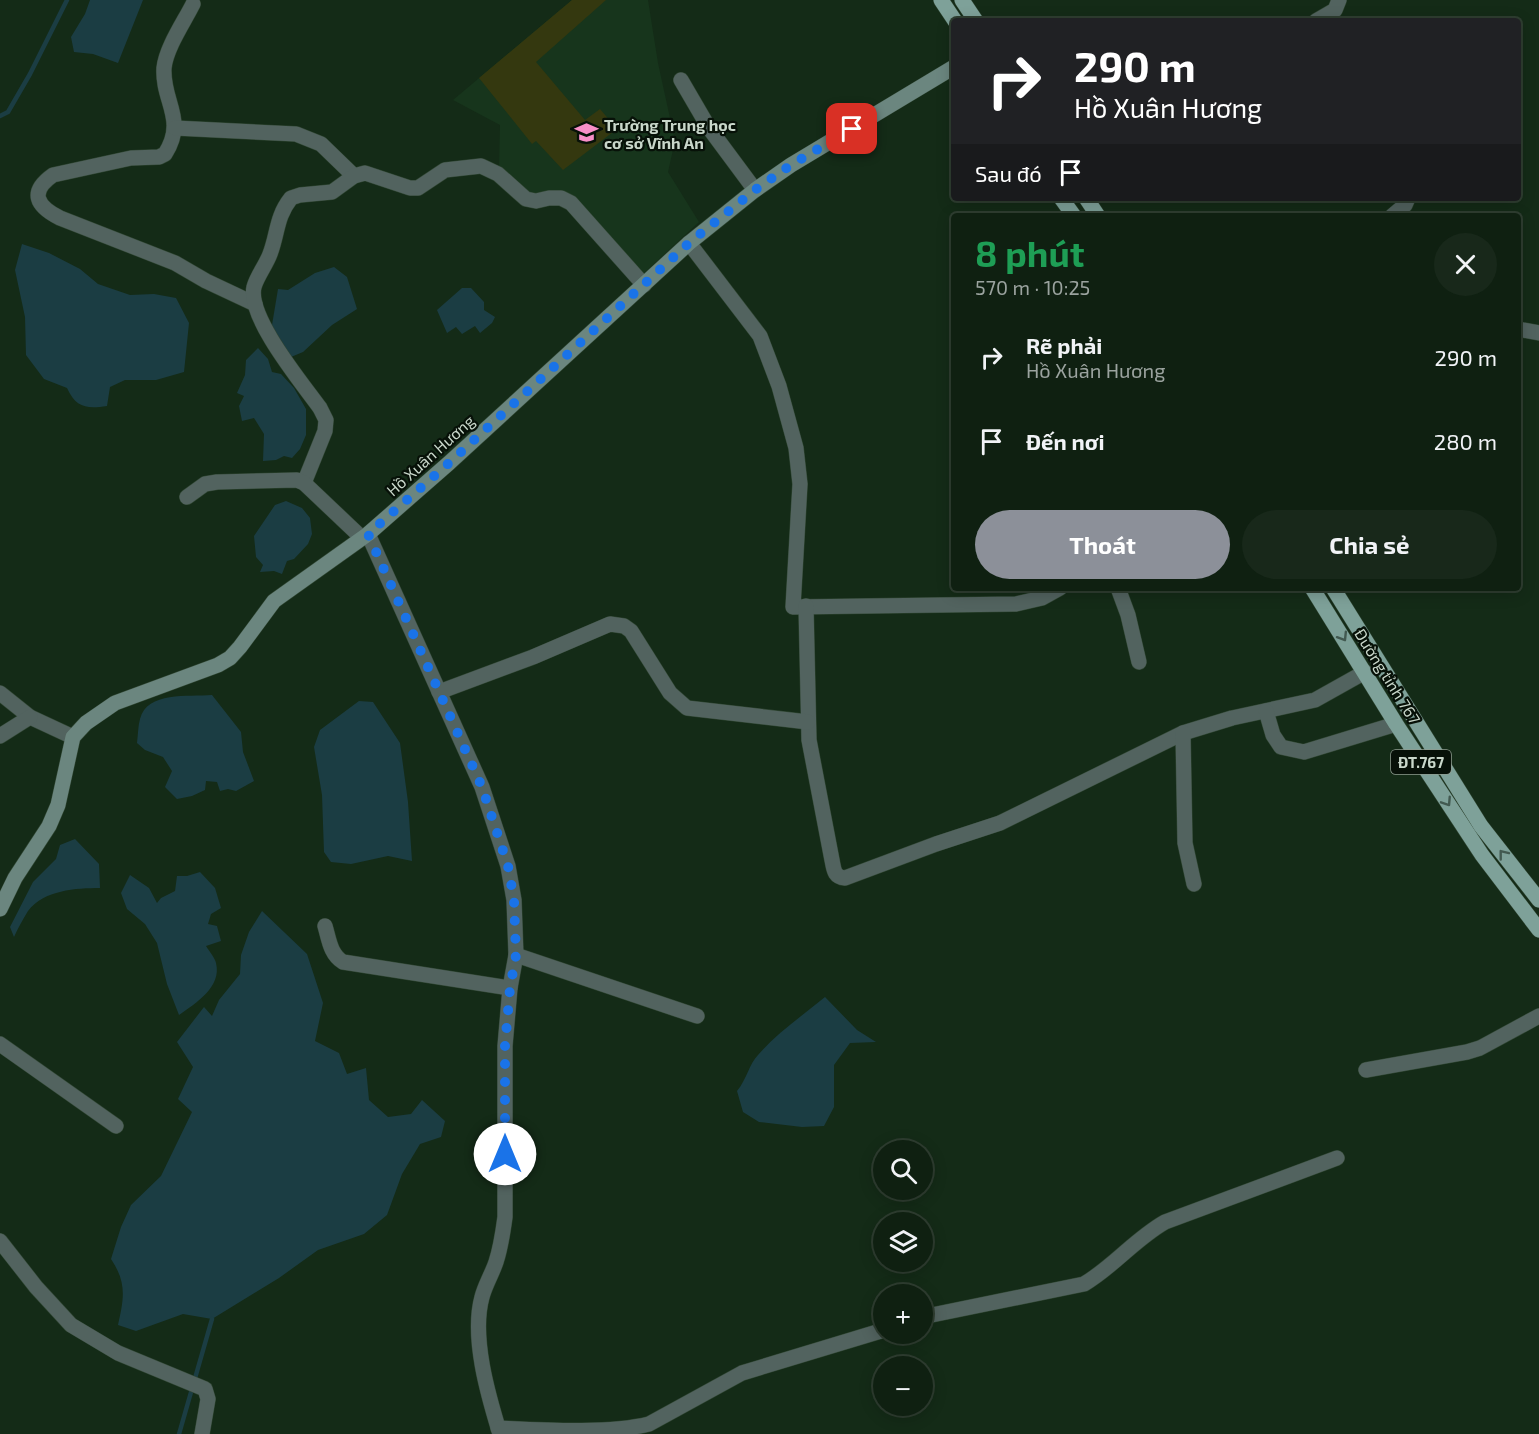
<!DOCTYPE html>
<html lang="vi">
<head>
<meta charset="utf-8">
<style>
	:root { --surface:#0f2011; --page:#18281a; --text:#f1f3f6; --muted:#9ba39f; --line:#2f3e31; --accent:#8c9099 }
	body { margin:0; font-family:"Exo 2",sans-serif; background:var(--page); color:var(--text); height:100vh; display:flex; flex-direction:column; font-size:22px; white-space:nowrap }
	* { box-sizing:border-box; margin:0 }
	p { font-size:20px; color:var(--muted) }
	.icon { flex:none; width:33px; height:33px; fill:none; stroke:currentColor; stroke-width:2; stroke-linecap:round; stroke-linejoin:round }
	.map { position:relative; flex:1; overflow:hidden }
	.sheet { position:absolute; left:951px; top:213px; width:570px; height:378px; display:flex; flex-direction:column; background:var(--surface); border-radius:6px; box-shadow:0 3px 15px #0003,0 0 0 2px var(--line) }
	.sheet>* { flex:none }
	.banner { position:absolute; left:951px; top:18px; width:570px; height:183px; border-radius:6px; box-shadow:0 3px 15px #0003,0 0 0 2px var(--line); background:#202124; color:#fff; overflow:hidden }
	.tools { position:absolute; left:873px; top:1140px; display:grid; gap:12px }
	.tools a { display:grid; place-items:center; width:60px; height:60px; border-radius:50%; background:var(--surface); box-shadow:0 3px 15px #0003,0 0 0 2px var(--line); font-size:30px }
	.pin { position:absolute; display:grid; place-items:center; width:51px; height:51px; color:#fff; margin:-26px; border-radius:12px; box-shadow:0 3px 9px #0006 }
	.me { position:absolute; width:66px; margin:-33px; rotate:0deg; stroke-linejoin:round; filter:drop-shadow(0 0 4px #0008) }
	.turn { display:flex; align-items:center; gap:21px; height:126px; padding:0 24px; font-size:27px }
	.turn .icon { width:78px; height:78px; stroke-width:2.5 }
	.turn b { display:block; font-size:42px; line-height:51px }
	.then { display:flex; align-items:center; height:57px; padding:0 24px; background:#0003; gap:12px; font-size:22px }
	.round { display:grid; place-items:center; flex:none; width:63px; height:63px; border-radius:32px; background:var(--page) }
	.headline { display:flex; align-items:center; justify-content:space-between; height:102px; padding:0 24px }
	h1 { font-size:36px; font-weight:700; line-height:45px; color:#1e9e55 }
	.primary-button { display:flex; gap:12px; margin-top:auto; padding:12px 24px }
	.primary-button a { flex:1; height:69px; border-radius:36px; background:var(--accent); color:#fff; font-size:24px; font-weight:700; line-height:69px; text-align:center }
	.primary-button a+a { background:var(--page); color:var(--text) }
	ul { padding:0; list-style:none }
	li { display:flex; align-items:center; gap:18px; height:84px; padding:0 24px }
	li div { flex:1 }
	li b { display:block; font-size:22px }
	li em { font-style:normal }
	.map>svg:first-child { display:block }
</style>
</head>
<body>
<div class="map">
<svg width="1539" height="1434" viewBox="0 0 1539 1434">
	<rect width="100%" height="100%" fill="#142b17"/>
	<!-- built -->
	<polygon fill="#17351c" points="572,0 648,0 658,63 675,141 668,172 699,222 642,275 572,197 528,194 499,168 500,125 453,100"/>
	<!-- water -->
	<g fill="#1b3d43">
		<polygon points="90,0 143,0 118,63 93,54 74,52 71,37 85,14"/>
		<path d="M22,244L49,253L80,269L98,284L130,295L154,294L176,298L189,323L184,372L156,380H125L110,387L107,406C87,409 76,408 67,388L44,379L26,355L25,317L15,270Z"/>
		<polygon points="334,267 347,277 357,309 332,325 303,352 291,357 271,331 278,289 288,290 315,273"/>
		<polygon points="462,288 471,288 484,302 484,310 495,317 492,323 480,333 475,326 462,334 456,327 447,333 437,310"/>
		<polygon points="258,348 268,359 272,372 281,374 294,388 306,409 306,435 300,449 292,458 284,456 276,460 263,461 264,434 254,418 242,421 239,406 244,396 237,393 245,375 246,360"/>
		<polygon points="286,501 302,508 310,518 312,534 308,544 294,559 287,561 282,574 274,571 260,572 263,565 256,557 254,536 275,505"/>
		<path d="M212,695L241,732L243,752L254,781L236,791L228,789L220,791L217,782L206,781L205,790L192,796L177,799L165,787L172,771L163,757L145,750L137,743C138,735 138,726 140,719C147,691 188,697 212,695Z"/>
		<polygon points="359,701 373,702 400,743 408,802 412,861 388,856 351,864 331,862 324,852 322,795 314,747 320,730"/>
		<path d="M75,839L99,864L100,888C76,888 44,890 28,911C23,919 18,928 14,937L10,927L33,882L56,859L60,845Z"/>
		<path d="M200,872L215,888L221,908L211,914L208,924L217,926L221,941L206,946C209,951 215,958 216,963C222,987 196,1003 179,1015L167,984L157,943L145,924L127,909L121,893L130,875L149,888L157,903L161,898L175,891L177,876H187Z"/>
		<path d="M262,911L307,954L323,1003L315,1041L339,1053L347,1074L366,1068L369,1100L388,1117L411,1114L422,1100L445,1121L441,1137L420,1144L402,1174L387,1215L364,1234L318,1250L279,1278L212,1319L183,1314L136,1331L118,1325C124,1298 127,1283 111,1259L121,1227L131,1205L161,1176L192,1112L178,1099L193,1067L177,1042L204,1007L212,1016L219,1000L240,974L241,955L249,932Z"/>
		<path d="M825,997L857,1030L876,1042L850,1043L834,1065V1107L824,1126L802,1127L759,1122L743,1112L737,1091C747,1079 749,1064 758,1055C777,1033 802,1016 825,997Z"/>
	</g>
	<g fill="none" stroke-linecap="round" stroke-linejoin="round">
		<!-- stream -->
		<g stroke="#1b3d43" stroke-width="4.5">
			<polyline points="0,116 8,112 30,74 67,0"/>
			<polyline points="179,1434 212,1319"/>
		</g>
	</g>
	<!-- building -->
	<polygon fill="#34380f" points="572,0 606,0 536,62 585,120 600,109 617,129 563,170 536,141 532,144 479,78"/>
	<g fill="none" stroke-linecap="round" stroke-linejoin="round">
		<defs>
			<g id="street">
				<path d="M193,4C184,22 166,48 164,68C162,102 187,119 165,154L159,157L131,158L53,175C29,192 36,206 60,218L175,263L206,281L255,304"/>
				<polyline points="1316,21 1335,10 1339,0"/>
				<polyline points="681,80 709,128 755,190"/>
				<polyline points="175,128 296,134 321,144 354,176"/>
				<polyline points="1392,216 1405,205 1408,198"/>
				<polyline points="689,243 760,336 779,386 796,448 800,484 793,607 1016,604 1042,598 1060,588"/>
				<polyline points="1518,329 1539,333"/>
				<path d="M304,483L325,431L326,420L320,408C302,383 247,317 254,287C257,276 266,265 270,254C278,233 276,217 291,198L300,195L332,192L354,176L365,173L410,188H418L445,170L481,166L498,174L526,199L536,201L549,198H561L571,203L644,285"/>
				<polyline points="187,497 205,484 217,482 297,480 304,483 362,538"/>
				<path d="M368,534L482,787L508,866L514,900L516,955L510,988L505,1046V1217C503,1232 501,1247 496,1262C492,1274 485,1285 482,1297C471,1337 488,1395 500,1434"/>
				<polyline points="1118,588 1128,615 1139,662"/>
				<path d="M806,606L809,740L832,860C834,870 834,877 845,878L936,844L1000,823L1183,733L1232,718L1315,700L1365,672"/>
				<polyline points="439,692 533,657 610,624 624,626 631,631 670,693 687,708 808,722"/>
				<polyline points="0,693 30,717 73,737"/>
				<polyline points="1266,711 1273,735 1281,747 1304,752 1396,724"/>
				<polyline points="1183,733 1185,843 1194,884"/>
				<polyline points="0,736 30,717"/>
				<path d="M325,926C329,939 330,954 343,962L510,988"/>
				<polyline points="516,955 697,1016"/>
				<polyline points="0,1044 116,1126"/>
				<polyline points="1366,1070 1467,1052 1480,1048 1539,1016"/>
				<polyline points="0,1241 36,1287 71,1325 118,1353 205,1389 208,1399 202,1434"/>
				<path d="M922,1317L1084,1284C1113,1267 1135,1239 1165,1222L1337,1158"/>
				<path d="M498,1428C543,1430 609,1434 649,1424L742,1373L884,1330"/>
			</g>
			<polyline id="secondary" points="0,909 15,878 49,826 58,805 73,737 86,723 115,703 218,665 230,658 240,647 274,601 368,534 449,463 689,243 755,190 791,165 954,67"/>
			<g id="primary">
				<polyline points="941,0 955,21"/>
				<polyline points="962,0 976,21"/>
				<polyline points="1061,198 1074,216"/>
				<polyline points="1086,198 1098,216"/>
				<polyline points="1312,588 1396,724 1482,855 1539,930"/>
				<polyline points="1333,588 1481,826 1539,900"/>
			</g>
		</defs>
		<!-- street casing -->
		<use href="#street" stroke="#314734" stroke-width="16"/>
		<!-- secondary casing -->
		<use href="#secondary" stroke="#314734" stroke-width="16"/>
		<!-- primary casing -->
		<use href="#primary" stroke="#314734" stroke-width="16"/>
		<!-- street -->
		<use href="#street" stroke="#52635f" stroke-width="15"/>
		<!-- secondary -->
		<use href="#secondary" stroke="#6b867f" stroke-width="15"/>
		<!-- primary -->
		<use href="#primary" stroke="#7ea199" stroke-width="15"/>
	</g>
	<!-- one-way arrows -->
	<defs><path id="oneway-chevron" d="M-2-3.5L2.5 0L-2 3.5" fill="none" stroke-width="1.6" stroke-linecap="round" stroke-linejoin="round" transform="scale(1.5)"/></defs>
	<g stroke="#425950">
		<use href="#oneway-chevron" transform="translate(1343 637) rotate(58)"/>
		<use href="#oneway-chevron" transform="translate(1447 802) rotate(57)"/>
		<use href="#oneway-chevron" transform="translate(1503 854) rotate(-128)"/>
	</g>
	<g fill="none" stroke-linecap="round" stroke-linejoin="round">
		<!-- route -->
		<polyline stroke="#1a73e8" stroke-width="10" stroke-dasharray="0 18" points="505,1154 505,1046 510,988 516,955 514,900 508,866 482,787 368,534 449,463 689,243 755,190 791,165 852,129"/>
	</g>
	<!-- icons -->
	<defs>
		<symbol id="school-bare" viewBox="-9 -9 18 18"><path d="M0-5L7-2L0 1L-7-2ZM-4 1L0 2.5L4 1V4Q0 6-4 4Z" fill="#f98fc8" stroke="#071108" stroke-width="2.5" paint-order="stroke"/></symbol>
	</defs>
	<g fill-rule="evenodd">
		<use href="#school-bare" x="570" y="116" width="33" height="33"/>
	</g>
	<g text-anchor="middle" dominant-baseline="central" stroke-width="4.5" stroke-linejoin="round" paint-order="stroke">
		<!-- shield labels -->
		<rect fill="#071108" stroke="#8f9c90" stroke-width="1.5" x="1391" y="750" width="60" height="24" rx="4.5"/>
		<g font-size="15" font-weight="bold" fill="#c9d7ca">
			<text x="1421" y="762">ĐT.767</text>
		</g>
		<!-- poi labels -->
		<g font-size="16" font-weight="bold" fill="#c9d7ca" stroke="#071108" text-anchor="start">
			<text x="604" y="124">Trường Trung học<tspan x="604" dy="18">cơ sở Vĩnh An</tspan></text>
		</g>
		<!-- street labels -->
		<g font-size="16" fill="#c9d7ca" stroke="#071108">
			<text transform="translate(430 455) rotate(-42)">Hồ Xuân Hương</text>
			<text transform="translate(1388 676) rotate(58)">Đường tỉnh 767</text>
		</g>
	</g>
</svg>
<div class="tools">
<a><svg class="icon" aria-label="search" viewBox="0 0 24 24"><circle cx="10" cy="10" r="6"/><path d="M15 15l6 6"/></svg></a>
<a><svg class="icon" aria-label="layers" viewBox="0 0 24 24"><path d="M12 4l9 5-9 5-9-5zM3 14l9 5 9-5"/></svg></a>
<a>+</a>
<a>−</a>
</div>
<div class="pin" style="left:852px;top:129px;background:#d93025"><svg class="icon" aria-label="arrive" viewBox="0 0 24 24"><path d="M6 21V4h12l-3 4 3 4H6"/></svg></div>
<svg class="me" style="left:505px;top:1154px" viewBox="-20 -20 40 40"><circle r="19" fill="#fff"/><path d="M0-13L10 11 0 6-10 11z" fill="#1a73e8"/></svg>
<div class="banner">
<div class="turn"><svg class="icon" aria-label="right" viewBox="0 0 24 24"><path d="M7 20v-9h11M14 6l5 5-5 5"/></svg><div><b>290 m</b>Hồ Xuân Hương</div></div>
<div class="then">Sau đó<svg class="icon" aria-label="arrive" viewBox="0 0 24 24"><path d="M6 21V4h12l-3 4 3 4H6"/></svg></div>
</div>
<section class="sheet">
<div class="headline"><div><h1>8 phút</h1><p>570 m · 10:25</p></div><a class="round"><svg class="icon" aria-label="close" viewBox="0 0 24 24"><path d="M6 6l12 12M18 6L6 18"/></svg></a></div>
<ul>
<li><svg class="icon" aria-label="right" viewBox="0 0 24 24"><path d="M7 20v-9h11M14 6l5 5-5 5"/></svg><div><b>Rẽ phải</b><p>Hồ Xuân Hương</p></div><em>290 m</em></li>
<li><svg class="icon" aria-label="arrive" viewBox="0 0 24 24"><path d="M6 21V4h12l-3 4 3 4H6"/></svg><div><b>Đến nơi</b></div><em>280 m</em></li>
</ul>
<div class="primary-button"><a>Thoát</a><a>Chia sẻ</a></div>
</section>
</div>
</body>
</html>
